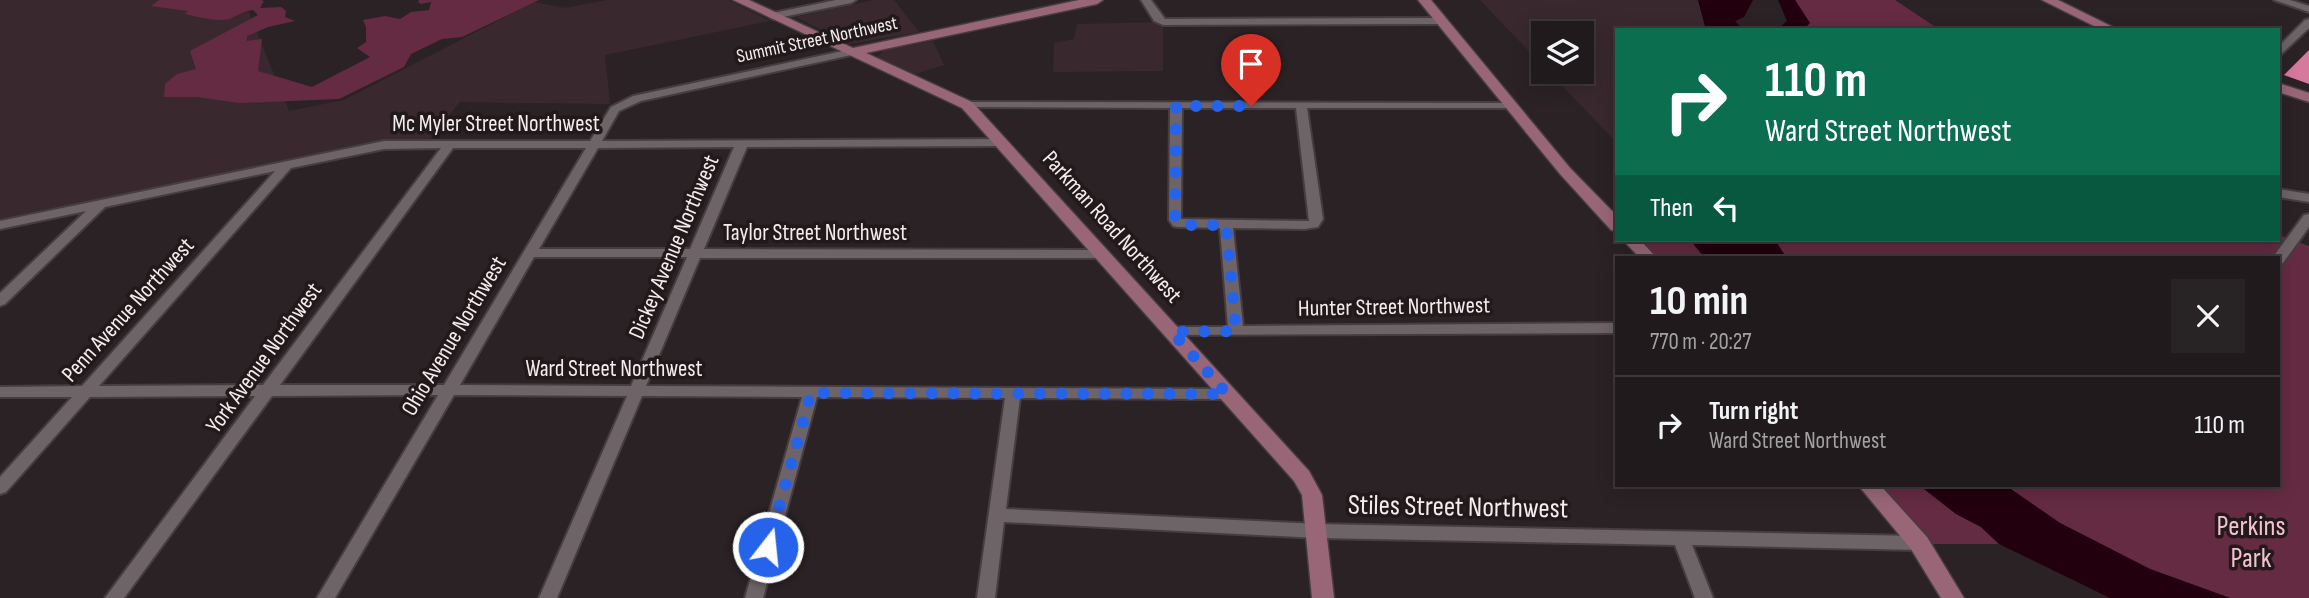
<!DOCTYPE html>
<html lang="en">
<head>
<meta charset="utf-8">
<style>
	:root { --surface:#201a1c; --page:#282325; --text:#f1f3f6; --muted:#a2a1a3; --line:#3d383b }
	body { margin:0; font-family:"Sofia Sans Condensed",sans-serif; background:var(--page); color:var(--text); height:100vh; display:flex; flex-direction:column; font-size:26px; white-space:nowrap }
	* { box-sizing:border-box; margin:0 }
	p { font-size:23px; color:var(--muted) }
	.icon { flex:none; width:38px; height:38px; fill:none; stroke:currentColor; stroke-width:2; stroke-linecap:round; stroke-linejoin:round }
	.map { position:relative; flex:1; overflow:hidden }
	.panel { position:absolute; left:1615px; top:256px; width:665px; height:231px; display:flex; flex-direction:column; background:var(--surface); border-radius:0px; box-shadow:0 4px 18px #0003,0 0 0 2px var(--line) }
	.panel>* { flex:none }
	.hud { position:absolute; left:1615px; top:28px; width:665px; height:214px; border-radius:0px; box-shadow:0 4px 18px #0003,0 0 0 2px var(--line); background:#0b6e4f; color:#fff; overflow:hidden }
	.fabs { position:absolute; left:1531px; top:21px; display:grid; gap:14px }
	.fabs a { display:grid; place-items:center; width:63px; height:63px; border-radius:0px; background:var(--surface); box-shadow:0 4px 18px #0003,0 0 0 2px var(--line); font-size:35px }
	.pin { position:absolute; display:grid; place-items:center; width:60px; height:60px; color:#fff; margin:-72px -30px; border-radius:50% 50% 50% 0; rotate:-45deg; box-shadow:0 0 7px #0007 }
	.pin .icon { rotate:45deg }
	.me { position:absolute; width:77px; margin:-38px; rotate:16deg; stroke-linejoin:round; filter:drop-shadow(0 0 5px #0008) }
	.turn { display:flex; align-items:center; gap:24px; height:147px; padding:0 35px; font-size:32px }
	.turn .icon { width:91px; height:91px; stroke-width:2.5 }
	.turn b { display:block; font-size:49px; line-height:60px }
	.then { display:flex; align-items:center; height:66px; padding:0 35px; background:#0003; gap:14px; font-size:26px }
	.round { display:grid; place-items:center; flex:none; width:74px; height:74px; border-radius:0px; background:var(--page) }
	.headline { display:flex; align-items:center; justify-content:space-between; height:119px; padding:0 35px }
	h1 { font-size:42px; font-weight:700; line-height:52px }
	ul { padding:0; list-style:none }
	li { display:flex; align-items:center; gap:21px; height:98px; padding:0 35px; border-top:2px solid var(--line) }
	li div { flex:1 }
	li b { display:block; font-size:26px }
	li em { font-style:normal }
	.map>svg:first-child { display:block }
</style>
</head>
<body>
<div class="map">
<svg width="2309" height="598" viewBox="0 0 2309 598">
	<rect width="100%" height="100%" fill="#2b2225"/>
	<!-- built -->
	<g fill="#39292e">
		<polygon points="0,0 244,0 289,111 344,100 534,2 565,8 607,0 728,0 770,21 605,55 610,104 460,102 429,140 372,142 0,221"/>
		<polygon points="874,0 894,0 919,32 850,44 796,17"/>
		<polygon points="1480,0 1698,0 1706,30 1617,30 1617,143 1549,72 1582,72 1582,33 1544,33 1543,66"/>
		<polygon points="1163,22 1163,71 1053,72 1054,43 1074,39 1077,24"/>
		<polygon points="933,41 944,65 915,74 880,59 878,56 885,50"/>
	</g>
	<!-- green -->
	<g fill="#652b42">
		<path d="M159,0H261L264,1L260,8L281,7L286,11L285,17L295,21L268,27L247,36V41L262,39L258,71L312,87L370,57L357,48L366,42V27L363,20L385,16L400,19L411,12L429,10L431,2L421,4L418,2L419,0H539L462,37L442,39L411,54L404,67L339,99L239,103L197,97H164L165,84L177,74L196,69L190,51L258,15L253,10C244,11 240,14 232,18C219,23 198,17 185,14L188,11L151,6Z"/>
		<polygon points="1795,0 1895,0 1940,30 1803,30 1809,23"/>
		<polygon points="2279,235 2309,246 2309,598 2230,598 2150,569 2060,523 2005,485 2278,485 2278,257 1786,257 1775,240 2278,240"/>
		<polygon points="1640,240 1690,240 1704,257 1657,257"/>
		<polygon points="1876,485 1919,485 1956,514 1981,527 1999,544 1929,544 1918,528"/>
	</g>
	<!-- water -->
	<g fill="#22000d">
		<polygon points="1698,0 1753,0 1744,17 1735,21 1744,30 1706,30"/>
		<polygon points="1778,0 1795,0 1810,23 1803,30 1765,30 1781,26 1787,21"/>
		<polygon points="1690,240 1775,240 1786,257 1704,257"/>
		<polygon points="1919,485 2005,485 2060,523 2150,569 2230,598 2110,598 1999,544 1981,527 1956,514"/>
	</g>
	<!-- building -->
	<polygon fill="#d6799c" points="2309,50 2309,84 2284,75"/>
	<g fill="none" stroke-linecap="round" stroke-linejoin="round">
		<defs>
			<g id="minor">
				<polygon points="836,0 856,0 851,3 773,19 768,16 773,13"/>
				<polygon points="1141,0 1151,0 1165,19 1442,18 1447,21 1442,24 1163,25 1154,21"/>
				<polygon points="2274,0 2290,0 2309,6 2309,12"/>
				<polygon points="2309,19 2309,28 2278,57 2278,47 2305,20"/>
				<path d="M852,49L857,52L856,54L641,101L619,111L602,141L1001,139L1005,140L1007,143L1005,146L747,147L704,249L1101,250L1108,254L1101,258H700L646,386L1227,389L1232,390L1235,394L1232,398L1227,399L1020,398L1006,509L1317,524L1919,536L1925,538L1928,543L1925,548L1919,550L1692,545L1713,598H1695L1675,545L1317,538L1004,522L995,598H977L1005,398L817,397L763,598H745L802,397L642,396L557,598H539L627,396L454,395L335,598H317L438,395L272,396L124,598H105L255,396L90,397L6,492L0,494V477L72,397H0V387L82,386L275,171L105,207L5,304L0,306V293L86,211L0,229V221L384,141H590L611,107L633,96ZM734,147L690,249H539L598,148ZM441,148L263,385L99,386L291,168L384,149ZM453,148H586L444,385H280ZM534,257H687L631,386L460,385Z"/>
				<path d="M967,102L1514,103V107L1510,108H1307L1323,219L1318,227L1305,229L1233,228L1243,326L1617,323V333L1167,335L1165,332L1172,327H1228L1220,228L1178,227L1173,226L1169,220L1170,108L963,107V103ZM1182,108H1296L1309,221L1181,219Z"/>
				<polygon points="2278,189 2309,194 2309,202 2278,197"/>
				<polygon points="2309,214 2309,227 2283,263 2278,264 2278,257 2273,257 2304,215"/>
			</g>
			<g id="major">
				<polygon points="733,0 749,0 853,48 1079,0 1103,0 1097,4 866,53 972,102 1309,471 1322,495 1334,598 1312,598 1302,495 1294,481 962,108"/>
				<polygon points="1418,0 1431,0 1570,168 1617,216 1617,231 1611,230 1560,174"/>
				<polygon points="2042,0 2058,0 2119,30 2102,30"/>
				<polygon points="2278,83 2309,93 2309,102 2278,92"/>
				<polygon points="1623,240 1640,240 1656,257 1639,257"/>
				<polygon points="1858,485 1880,485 1927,537 1964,598 1941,598 1911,549"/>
			</g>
		</defs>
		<!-- minor casing -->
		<use href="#minor" stroke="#453d40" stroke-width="4"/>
		<!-- major casing -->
		<use href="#major" stroke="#453d40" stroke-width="3"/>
		<!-- minor -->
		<use href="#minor" fill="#6e6366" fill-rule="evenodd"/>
		<!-- major -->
		<use href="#major" fill="#996678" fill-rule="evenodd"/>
	</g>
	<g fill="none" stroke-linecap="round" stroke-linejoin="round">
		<!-- route -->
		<polyline stroke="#2563eb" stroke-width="12" stroke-dasharray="0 21.6" points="768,547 811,393 1227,394 1172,332 1236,331 1226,225 1187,225 1175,220 1176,106 1251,106"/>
	</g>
	<g text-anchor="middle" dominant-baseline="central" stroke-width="7" stroke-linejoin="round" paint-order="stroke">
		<!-- far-street labels -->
		<g font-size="19" fill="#f4edef" stroke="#22191b">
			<text transform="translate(817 40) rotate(-12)">Summit Street Northwest</text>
		</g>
		<!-- street labels -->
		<g font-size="23" fill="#f4edef" stroke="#22191b">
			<text x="496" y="124">Mc Myler Street Northwest</text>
			<text transform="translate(1112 227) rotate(48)">Parkman Road Northwest</text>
			<text x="815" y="233">Taylor Street Northwest</text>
			<text transform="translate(674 247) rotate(-67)">Dickey Avenue Northwest</text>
			<text transform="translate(1394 307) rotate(-1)">Hunter Street Northwest</text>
			<text transform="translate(128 310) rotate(-48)">Penn Avenue Northwest</text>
			<text transform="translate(454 336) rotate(-59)">Ohio Avenue Northwest</text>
			<text transform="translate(264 358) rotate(-54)">York Avenue Northwest</text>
			<text x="614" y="369">Ward Street Northwest</text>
		</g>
		<!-- near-street labels -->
		<g font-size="28" fill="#f4edef" stroke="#22191b">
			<text transform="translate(1458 507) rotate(1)">Stiles Street Northwest</text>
		</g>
		<!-- near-park labels -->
		<g font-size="28" fill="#f3c1d1" stroke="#22191b">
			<text x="2251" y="526">Perkins<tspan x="2251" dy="32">Park</tspan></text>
		</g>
	</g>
</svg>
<div class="fabs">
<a><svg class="icon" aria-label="layers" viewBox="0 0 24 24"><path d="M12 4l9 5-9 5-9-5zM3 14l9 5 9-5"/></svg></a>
</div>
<div class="pin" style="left:1251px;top:106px;background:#d93025"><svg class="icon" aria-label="arrive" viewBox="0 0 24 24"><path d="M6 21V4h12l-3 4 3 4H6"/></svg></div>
<svg class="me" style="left:768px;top:547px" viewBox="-20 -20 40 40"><circle r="17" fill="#2563eb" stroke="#fff" stroke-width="3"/><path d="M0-11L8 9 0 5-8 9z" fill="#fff"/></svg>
<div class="hud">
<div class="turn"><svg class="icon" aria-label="right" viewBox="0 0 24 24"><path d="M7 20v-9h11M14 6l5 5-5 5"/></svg><div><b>110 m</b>Ward Street Northwest</div></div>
<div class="then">Then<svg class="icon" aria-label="left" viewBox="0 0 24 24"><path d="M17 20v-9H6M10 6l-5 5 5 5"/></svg></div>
</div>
<section class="panel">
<div class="headline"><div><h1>10 min</h1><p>770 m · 20:27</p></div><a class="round"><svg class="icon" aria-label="close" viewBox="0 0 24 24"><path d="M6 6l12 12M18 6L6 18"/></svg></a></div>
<ul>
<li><svg class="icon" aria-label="right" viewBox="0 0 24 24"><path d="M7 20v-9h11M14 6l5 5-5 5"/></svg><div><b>Turn right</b><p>Ward Street Northwest</p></div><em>110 m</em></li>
</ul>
</section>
</div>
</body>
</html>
